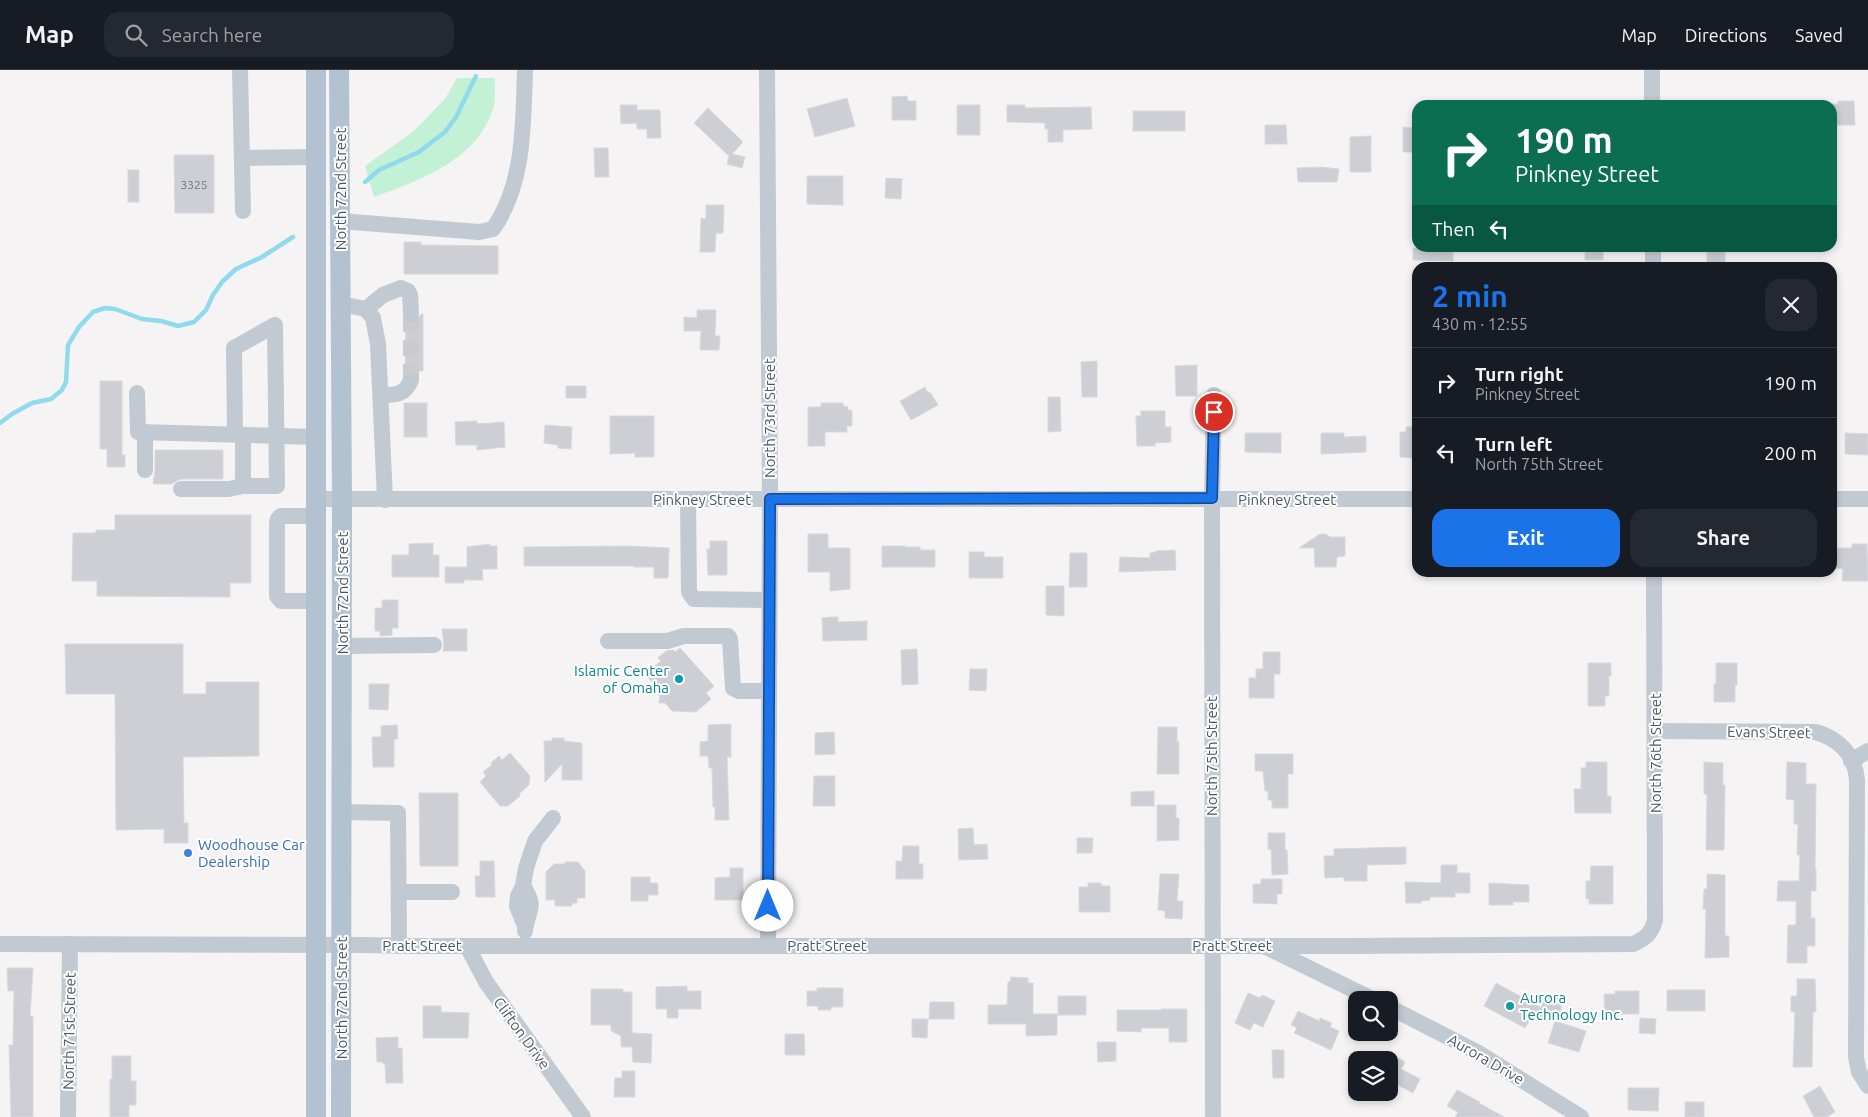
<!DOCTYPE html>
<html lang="en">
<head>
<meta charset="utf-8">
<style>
	:root { --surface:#171b24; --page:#242831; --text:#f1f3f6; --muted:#9ea1a6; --line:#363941; --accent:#1a73e8 }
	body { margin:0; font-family:Ubuntu,sans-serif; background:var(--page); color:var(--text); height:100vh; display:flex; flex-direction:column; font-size:19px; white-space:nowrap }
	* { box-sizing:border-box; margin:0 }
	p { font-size:16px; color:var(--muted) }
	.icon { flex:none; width:28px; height:28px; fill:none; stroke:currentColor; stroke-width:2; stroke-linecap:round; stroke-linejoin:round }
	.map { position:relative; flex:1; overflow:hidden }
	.panel { position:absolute; left:1412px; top:192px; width:425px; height:315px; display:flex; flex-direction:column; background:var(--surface); border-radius:15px; box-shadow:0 2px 8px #0003 }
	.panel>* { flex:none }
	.hud { position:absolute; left:1412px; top:30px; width:425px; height:152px; border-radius:15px; box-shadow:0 2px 8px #0003; background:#0b6e4f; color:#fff; overflow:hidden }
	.controls { position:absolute; left:1348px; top:921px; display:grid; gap:10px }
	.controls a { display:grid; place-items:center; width:50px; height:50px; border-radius:10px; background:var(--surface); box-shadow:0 2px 8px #0003; font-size:25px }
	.pin { position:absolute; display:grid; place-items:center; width:42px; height:42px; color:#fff; margin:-21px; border:2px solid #fff; border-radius:50%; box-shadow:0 1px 5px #0007 }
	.me { position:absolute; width:55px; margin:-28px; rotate:0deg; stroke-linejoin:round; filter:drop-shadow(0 0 4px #0008) }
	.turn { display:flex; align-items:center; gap:18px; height:105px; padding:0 20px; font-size:22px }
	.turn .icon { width:65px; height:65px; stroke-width:2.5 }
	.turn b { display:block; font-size:35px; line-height:42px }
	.then { display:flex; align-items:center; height:48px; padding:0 20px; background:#0003; gap:10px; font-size:19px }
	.round { display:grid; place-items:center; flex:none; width:52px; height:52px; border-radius:15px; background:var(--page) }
	.headline { display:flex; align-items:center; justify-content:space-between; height:85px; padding:0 20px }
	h1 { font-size:30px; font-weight:700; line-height:38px; color:var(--accent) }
	.button { display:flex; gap:10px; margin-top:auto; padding:10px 20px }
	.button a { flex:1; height:58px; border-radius:15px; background:var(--accent); color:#fff; font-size:20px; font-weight:700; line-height:58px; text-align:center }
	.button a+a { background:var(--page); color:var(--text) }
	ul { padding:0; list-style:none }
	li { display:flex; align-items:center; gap:15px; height:70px; padding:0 20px; border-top:1px solid var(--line) }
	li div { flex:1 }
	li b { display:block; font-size:19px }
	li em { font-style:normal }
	header { display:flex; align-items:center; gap:30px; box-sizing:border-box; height:70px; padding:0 25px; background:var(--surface); border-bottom:1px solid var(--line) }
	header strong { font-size:24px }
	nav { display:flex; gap:28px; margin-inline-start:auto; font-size:18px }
	.search { width:350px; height:45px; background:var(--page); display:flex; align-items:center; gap:12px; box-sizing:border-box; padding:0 18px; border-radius:15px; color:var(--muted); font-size:19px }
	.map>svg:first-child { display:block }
</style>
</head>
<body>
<header>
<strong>Map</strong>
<div class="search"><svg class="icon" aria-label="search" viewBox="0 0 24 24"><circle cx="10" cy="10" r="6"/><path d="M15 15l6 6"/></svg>Search here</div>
<nav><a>Map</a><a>Directions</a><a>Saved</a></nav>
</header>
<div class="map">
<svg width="1868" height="1047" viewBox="0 0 1868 1047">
	<rect width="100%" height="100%" fill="#f5f3f3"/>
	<!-- green -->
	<path fill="#c3f1d5" d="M457,8H495C494,16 496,27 494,35C480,89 421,110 374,127L365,96L414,61L445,29Z"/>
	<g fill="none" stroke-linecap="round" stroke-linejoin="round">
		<!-- stream -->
		<g stroke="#90daee" stroke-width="4.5">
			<polyline points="365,112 379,100 419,82 445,62 456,47 476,6"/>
			<polyline points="0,353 12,344 32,333 51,329 62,320 66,312 68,275 79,257 93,242 105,238 115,239 142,249 161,251 178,256 194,252 206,240 213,225 222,212 236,199 262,187 293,167"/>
		</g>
	</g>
	<!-- building -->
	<g fill="#cdcfd5" stroke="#d7d9de">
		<polygon points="907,26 908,31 916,31 916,50 892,50 892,27"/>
		<polygon points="847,28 855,56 815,67 807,39"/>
		<polygon points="1838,31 1854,31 1855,55 1832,55 1832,34 1838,34"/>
		<polygon points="620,35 637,35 637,40 660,40 661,68 647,68 647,59 637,59 637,53 621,54"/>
		<rect x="957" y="35" width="23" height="30"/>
		<polygon points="1007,35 1025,35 1025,38 1091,37 1092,59 1063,60 1063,72 1048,72 1048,59 1045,59 1045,53 1007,52"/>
		<polygon points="708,38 743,72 732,84 745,87 742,98 727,94 729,86 694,53"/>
		<rect x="1133" y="41" width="52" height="20"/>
		<polygon points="1265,55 1286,55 1287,74 1265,74"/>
		<polygon points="1403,57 1418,58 1418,82 1403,82"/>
		<polygon points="1371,66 1371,102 1350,102 1350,67"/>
		<polygon points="594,78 608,78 609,107 595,107"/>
		<polygon points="174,85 214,85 214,143 175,143"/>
		<polygon points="1321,97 1339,99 1337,112 1298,112 1297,98"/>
		<rect x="128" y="100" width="11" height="32"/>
		<polygon points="807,106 843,106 843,135 807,134"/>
		<polygon points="886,108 902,109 901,129 885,128"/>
		<polygon points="706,135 724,135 723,163 716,163 715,182 700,182 701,148 706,149"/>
		<polygon points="404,172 421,172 421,175 498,176 498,204 404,204"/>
		<polygon points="1413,178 1453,178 1453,191 1413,190"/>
		<rect x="1585" y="178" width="18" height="12"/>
		<rect x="1707" y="178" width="18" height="20"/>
		<polygon points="697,240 716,240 715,266 720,266 719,280 700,280 701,261 684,261 684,247 697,248"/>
		<polygon points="421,244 423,244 423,301 405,301 406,252 411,254 416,253"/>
		<polygon points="1097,291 1097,327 1082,327 1081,292"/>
		<polygon points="1197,295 1197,326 1176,326 1175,296"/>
		<polygon points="100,311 122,311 122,385 125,385 125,397 107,397 107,379 100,379"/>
		<rect x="566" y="316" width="20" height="12"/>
		<polygon points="925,317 928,323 930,322 938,335 911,350 900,331"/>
		<polygon points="1048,327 1060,327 1061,361 1048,362"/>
		<rect x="404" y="333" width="23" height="34"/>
		<polygon points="821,333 843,333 843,336 848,337 848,340 852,340 852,356 847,356 847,362 825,362 825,376 808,376 808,337 821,337"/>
		<polygon points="1141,341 1165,341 1165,357 1171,357 1171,372 1155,373 1155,376 1137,376 1136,346 1141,346"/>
		<polygon points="610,346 654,346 654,387 635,387 635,383 610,384"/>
		<polygon points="477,351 477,354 504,352 505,377 477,380 477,375 456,375 455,352"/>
		<polygon points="545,355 572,357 571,379 558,378 558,375 544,373"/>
		<polygon points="1406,357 1418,357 1418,388 1400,387 1400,362 1406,362"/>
		<polygon points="1245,363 1281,363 1281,383 1245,382"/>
		<polygon points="1321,363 1344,363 1344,367 1366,366 1366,382 1321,384"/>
		<polygon points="1845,363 1868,364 1868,385 1845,384"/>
		<polygon points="155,380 223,380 223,409 181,409 176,411 172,414 153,414 155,400"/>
		<polygon points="115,445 251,445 251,513 230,513 230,527 97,526 97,511 72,511 73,463 96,463 96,460 115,460"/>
		<polygon points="808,464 828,464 828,478 850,478 850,519 830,521 830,502 808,502"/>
		<polygon points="1320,464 1326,464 1330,467 1345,467 1345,486 1337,487 1336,497 1315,497 1314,478 1299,478"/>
		<polygon points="710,471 727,471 727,505 708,505 707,479 710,479"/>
		<polygon points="433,473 433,485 439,485 439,507 392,507 392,485 409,485 409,474"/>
		<polygon points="490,474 490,476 497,476 497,499 482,499 483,510 464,510 464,513 445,513 445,497 467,497 467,477"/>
		<polygon points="1852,474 1867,474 1868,511 1842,511 1843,498 1832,499 1832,478 1852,478"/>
		<polygon points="628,476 669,478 668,508 654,508 654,497 634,497 634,496 524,496 524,477"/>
		<polygon points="882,476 905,476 905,477 920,477 920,480 935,480 935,497 882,497"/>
		<polygon points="1175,480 1176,500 1119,502 1120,487 1150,488 1150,483 1156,482 1156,481"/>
		<polygon points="969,482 984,482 984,487 1003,487 1003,508 969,508"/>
		<polygon points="1070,483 1087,483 1087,517 1069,517"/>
		<polygon points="1046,516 1064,516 1064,546 1046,545"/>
		<polygon points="382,530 398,530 398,558 392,558 392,565 380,566 380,561 375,561 375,538 382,538"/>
		<polygon points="832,547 838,547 838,552 867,551 867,570 823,571 822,548"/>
		<polygon points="442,559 467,559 467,581 443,581 444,575"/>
		<polygon points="65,574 183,574 183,624 206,624 206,612 259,612 259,686 183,687 184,753 188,753 188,773 164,773 164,759 116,760 115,624 66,624"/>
		<polygon points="680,578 714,616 706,623 711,629 696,642 672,641 665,633 659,633 660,627 651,617 654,614 645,604 661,591 658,588 666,581 673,580 675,582"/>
		<polygon points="917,579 918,614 902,615 901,580"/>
		<polygon points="1263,582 1280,582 1280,604 1274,604 1274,628 1249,628 1249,608 1256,608 1256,599 1263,599"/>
		<polygon points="1588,593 1611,593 1611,606 1609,606 1609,626 1605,626 1605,636 1588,636"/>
		<polygon points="1716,593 1737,593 1737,615 1735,615 1735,632 1714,632 1714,614 1716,614"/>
		<polygon points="970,599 987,599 986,621 969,620"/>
		<polygon points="369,614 389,614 388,640 369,639"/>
		<polygon points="731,654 731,687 727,687 729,750 715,750 715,737 713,737 712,698 709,698 708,686 700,686 700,672 708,671 708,655"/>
		<polygon points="397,655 398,669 394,669 394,697 373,697 372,667 381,667 381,656"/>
		<polygon points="1158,657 1177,657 1177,672 1179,672 1179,704 1157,704"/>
		<polygon points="834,662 835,684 815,685 815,663"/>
		<polygon points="552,668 564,668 564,671 582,673 582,710 562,710 562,694 545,712 544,671 552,671"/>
		<polygon points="510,683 530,706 529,715 519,724 520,726 508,736 500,736 480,712 486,706 483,702 492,695 491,693 499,686 502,690"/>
		<polygon points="1255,684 1293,684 1293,704 1288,704 1288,738 1272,738 1272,730 1268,730 1268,721 1265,721 1263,701 1255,701"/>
		<polygon points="1586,692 1607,692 1607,726 1611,726 1611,743 1575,743 1574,719 1581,719 1581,698 1586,698"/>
		<polygon points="1704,692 1723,693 1723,715 1725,715 1724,780 1706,780 1707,724 1704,724"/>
		<polygon points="1787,692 1806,693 1806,714 1816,714 1815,799 1816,799 1816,821 1811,821 1811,848 1815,848 1815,876 1807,876 1807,893 1787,893 1788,855 1796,855 1796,831 1777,831 1778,811 1799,811 1800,785 1797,785 1798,754 1794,754 1794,730 1786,729"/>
		<polygon points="814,706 835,706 835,736 813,736"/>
		<polygon points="1154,721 1154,736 1131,736 1131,722"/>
		<polygon points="419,723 458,723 458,796 420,796"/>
		<polygon points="1157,735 1176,735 1176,748 1179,748 1179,770 1157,771"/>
		<polygon points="973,758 974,775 987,774 988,789 959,790 958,759"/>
		<polygon points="1268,763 1285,763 1285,780 1287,780 1288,804 1272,805 1271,779 1268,779"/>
		<polygon points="1077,768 1093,768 1092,783 1077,783"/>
		<polygon points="903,776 919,776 919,794 923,794 923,809 896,809 896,791 902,791"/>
		<polygon points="1406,777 1406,794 1367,795 1367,811 1344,811 1344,807 1325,808 1324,786 1334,786 1334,779"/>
		<polygon points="480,791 494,791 495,827 476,827 475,806 480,806"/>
		<polygon points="565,792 578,792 585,801 585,828 577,828 577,833 572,833 572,836 555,836 555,830 546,830 546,802 554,794 565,794"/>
		<polygon points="1441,795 1457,795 1457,803 1470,803 1470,823 1455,823 1455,827 1430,827 1430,830 1421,831 1421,833 1406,833 1405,812 1441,813"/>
		<polygon points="1591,796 1613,796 1613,834 1589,834 1589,829 1586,829 1586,811 1590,811"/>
		<polygon points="730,798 743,798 743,830 715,830 715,808 730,807"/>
		<polygon points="1160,804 1179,804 1177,831 1183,831 1182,849 1165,848 1165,841 1158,840"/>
		<polygon points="1707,804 1725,805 1725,866 1729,866 1729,887 1705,888 1706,839 1703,839 1704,819 1707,819"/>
		<polygon points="631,807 650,807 650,813 658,813 658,825 648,825 648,831 631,831"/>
		<polygon points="1261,809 1282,809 1282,824 1277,824 1277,834 1253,833 1253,814 1261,814"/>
		<polygon points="1088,813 1101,813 1101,816 1110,816 1110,842 1079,842 1079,817 1088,817"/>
		<polygon points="1489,813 1529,815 1529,832 1513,832 1513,835 1489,835"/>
		<polygon points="7,898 33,898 30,946 33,946 33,1047 11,1047 9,975 13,975 14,921 8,921"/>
		<polygon points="1011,907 1028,908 1028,913 1033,913 1033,944 1057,944 1057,965 1026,966 1026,954 988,954 988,935 1007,935 1008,912 1010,912"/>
		<polygon points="1797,909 1815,909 1816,942 1813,942 1812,997 1793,997 1795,942 1791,942 1791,926 1797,926"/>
		<polygon points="1496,913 1542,938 1541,927 1561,926 1561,948 1530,949 1525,958 1484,936"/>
		<polygon points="687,916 687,921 701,921 701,939 678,939 678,948 667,948 667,939 656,939 656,917"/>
		<polygon points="817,918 843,918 843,937 831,937 831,940 818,940 818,936 807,936 807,921 817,921"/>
		<polygon points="591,919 623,919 623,922 632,922 632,963 652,964 651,993 633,992 632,977 621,977 621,966 611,961 611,955 591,955"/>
		<rect x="1667" y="920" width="38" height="21"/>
		<polygon points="1615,921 1639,921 1639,944 1605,944 1604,924 1615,924"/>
		<polygon points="1248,923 1260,928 1262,925 1275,931 1263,957 1254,953 1250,960 1235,953"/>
		<rect x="1058" y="926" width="28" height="19"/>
		<polygon points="930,932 954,932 954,949 929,949"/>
		<polygon points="423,936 441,936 441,942 469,943 468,968 423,968"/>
		<polygon points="1161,939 1187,939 1187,972 1169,972 1169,958 1141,958 1141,962 1117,961 1117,940 1161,940"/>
		<polygon points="1298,941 1319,951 1320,948 1332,953 1330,957 1339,961 1331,980 1294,963 1297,958 1291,955"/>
		<polygon points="1640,948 1656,949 1655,964 1639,963"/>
		<polygon points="912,949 928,949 927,968 912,967"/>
		<polygon points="1555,951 1586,961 1579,982 1548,973"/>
		<polygon points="785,964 804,964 805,985 785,985"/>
		<polygon points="398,967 398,978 402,978 403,1013 386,1013 385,994 383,994 383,992 377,992 376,968"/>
		<polygon points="1097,972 1116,972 1116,991 1098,992"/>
		<polygon points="1272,980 1284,980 1284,1008 1273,1008"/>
		<polygon points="1389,983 1405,992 1401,999 1420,1009 1413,1023 1394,1013 1389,1023"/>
		<polygon points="112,986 131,986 131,1011 136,1011 136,1035 129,1035 129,1047 110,1047 110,1009 112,1009"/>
		<polygon points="622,1001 635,1001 635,1027 614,1027 615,1008 622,1008"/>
		<polygon points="1820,1016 1835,1042 1827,1047 1814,1047 1803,1026"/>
		<polygon points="1628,1018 1659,1018 1658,1041 1628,1040"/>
		<polygon points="1457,1020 1480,1032 1479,1033 1504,1047 1455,1047 1458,1042 1447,1036"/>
		<rect x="1685" y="1032" width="19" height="15"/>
	</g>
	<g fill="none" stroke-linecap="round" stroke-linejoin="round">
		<!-- minor-tunnel -->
		<polyline stroke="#caccce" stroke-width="16" stroke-dasharray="16 8" stroke-linecap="butt" points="411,310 411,244"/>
		<!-- minor -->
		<g stroke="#c1cad2" stroke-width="16">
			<polyline points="240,0 243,141"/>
			<polyline points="767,0 770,429 768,875"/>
			<polyline points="1652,0 1652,35"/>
			<polyline points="242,88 316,87"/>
			<path d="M340,151L479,162L493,159C525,113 523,54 525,0"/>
			<polyline points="1653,178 1653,198"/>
			<polyline points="341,234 366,239 373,248 378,274 385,430"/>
			<polyline points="366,239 383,225 401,218 408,221 410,225 411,244"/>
			<polyline points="137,323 138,362 316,367"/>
			<path d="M382,325C396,325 405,325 411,310"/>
			<polyline points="145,362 145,400"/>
			<polyline points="235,364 234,278 275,255 277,416 243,416 243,365"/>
			<polyline points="181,419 229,419 243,416"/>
			<polyline points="316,429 1418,429"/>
			<polyline points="688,429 689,522 694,529 769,530"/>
			<polyline points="1832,429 1868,429"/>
			<polyline points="316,446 281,446 278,449 277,453 277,526 281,531 316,531"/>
			<polyline points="608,571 667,571 684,566 728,566 730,569 733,618 739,621 769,621"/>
			<polyline points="342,576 434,575"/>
			<path d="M1655,661L1816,662C1839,669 1855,685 1857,710L1856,987L1859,1002L1868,1016"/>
			<polyline points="1851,691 1868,681"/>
			<polyline points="341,742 398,743 399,876"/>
			<path d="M523,816C538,838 527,839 525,861"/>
			<polyline points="399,822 452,822"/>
			<polyline points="525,856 517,836 518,826 523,816 526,798 535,771 553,748"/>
			<path d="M0,874L364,875L414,876H1349L1633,874C1645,869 1652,863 1655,850L1654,502"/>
			<polyline points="467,876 486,912 583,1047"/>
			<polyline points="1266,877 1374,930"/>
			<polyline points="1389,937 1477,982 1581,1047"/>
			<polyline points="68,1047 70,874"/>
			<polyline points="1213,1047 1212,428 1214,325"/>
		</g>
		<!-- major -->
		<g stroke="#b3c2d1" stroke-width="20">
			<polyline points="339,0 342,430 341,1047"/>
			<polyline points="316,1047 316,0"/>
		</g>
	</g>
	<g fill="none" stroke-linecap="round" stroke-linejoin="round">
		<defs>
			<polyline id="route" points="768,836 770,429 1212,428 1214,342"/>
		</defs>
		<!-- route casing -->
		<use href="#route" stroke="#114b97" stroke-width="12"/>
		<!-- route -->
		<use href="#route" stroke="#1a73e8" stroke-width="9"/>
	</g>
	<!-- markers -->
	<g fill="#0f9aa8" stroke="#fff" stroke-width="2">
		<circle cx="679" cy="609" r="5"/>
		<circle cx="1510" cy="936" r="5"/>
	</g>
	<circle fill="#3f7fe0" stroke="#fff" stroke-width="2" cx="188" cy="783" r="5"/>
	<g text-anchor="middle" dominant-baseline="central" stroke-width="4" stroke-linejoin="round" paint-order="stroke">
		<!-- number labels -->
		<g font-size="12" fill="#6b747e">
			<text x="194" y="114">3325</text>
		</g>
		<!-- street labels -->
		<g font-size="15" fill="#4a5661" stroke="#fff">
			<text transform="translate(340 119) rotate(-90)">North 72nd Street</text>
			<text transform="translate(769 348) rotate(-90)">North 73rd Street</text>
			<text x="702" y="429">Pinkney Street</text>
			<text x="1287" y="429">Pinkney Street</text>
			<text transform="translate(342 523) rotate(-90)">North 72nd Street</text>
			<text transform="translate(1769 662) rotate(1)">Evans Street</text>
			<text transform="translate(1655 683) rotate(-90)">North 76th Street</text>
			<text transform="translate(1211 686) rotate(-90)">North 75th Street</text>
			<text x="422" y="875">Pratt Street</text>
			<text x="827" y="875">Pratt Street</text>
			<text x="1232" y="875">Pratt Street</text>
			<text transform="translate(341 928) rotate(-90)">North 72nd Street</text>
			<text transform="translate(69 961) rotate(-89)">North 71st Street</text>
			<text transform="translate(522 963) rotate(54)">Clifton Drive</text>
			<text transform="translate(1486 989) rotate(30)">Aurora Drive</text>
		</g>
		<!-- culture labels -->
		<g font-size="15" fill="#0d838f" stroke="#fff" text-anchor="end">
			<text x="669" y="600">Islamic Center<tspan x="669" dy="17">of Omaha</tspan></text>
			<text x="1520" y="927" text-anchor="start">Aurora<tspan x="1520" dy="17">Technology Inc.</tspan></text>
		</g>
		<!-- shop labels -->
		<g font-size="15" fill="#366cbe" stroke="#fff" text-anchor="start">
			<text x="198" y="774">Woodhouse Car<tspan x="198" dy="17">Dealership</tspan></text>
		</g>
	</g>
</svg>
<div class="controls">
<a><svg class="icon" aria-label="search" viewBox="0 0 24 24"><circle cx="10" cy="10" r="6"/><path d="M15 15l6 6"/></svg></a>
<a><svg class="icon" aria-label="layers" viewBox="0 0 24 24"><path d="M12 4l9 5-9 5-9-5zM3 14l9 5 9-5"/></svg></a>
</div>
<div class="pin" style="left:1214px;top:342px;background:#d93025"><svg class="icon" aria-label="arrive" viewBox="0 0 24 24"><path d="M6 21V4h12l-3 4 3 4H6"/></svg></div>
<svg class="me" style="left:768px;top:836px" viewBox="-20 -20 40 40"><circle r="19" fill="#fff"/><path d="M0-13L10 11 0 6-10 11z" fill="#1a73e8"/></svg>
<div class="hud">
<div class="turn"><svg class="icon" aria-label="right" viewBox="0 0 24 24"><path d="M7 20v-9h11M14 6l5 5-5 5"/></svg><div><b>190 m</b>Pinkney Street</div></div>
<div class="then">Then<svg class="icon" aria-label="left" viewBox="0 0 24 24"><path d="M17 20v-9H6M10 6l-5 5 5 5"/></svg></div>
</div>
<section class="panel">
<div class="headline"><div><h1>2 min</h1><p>430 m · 12:55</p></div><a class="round"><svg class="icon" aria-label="close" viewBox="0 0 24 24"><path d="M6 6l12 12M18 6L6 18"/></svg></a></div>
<ul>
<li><svg class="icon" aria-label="right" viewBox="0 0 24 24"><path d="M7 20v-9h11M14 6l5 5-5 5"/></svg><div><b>Turn right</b><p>Pinkney Street</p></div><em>190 m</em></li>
<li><svg class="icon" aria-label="left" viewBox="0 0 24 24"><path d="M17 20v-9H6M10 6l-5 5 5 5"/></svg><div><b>Turn left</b><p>North 75th Street</p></div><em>200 m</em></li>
</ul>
<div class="button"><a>Exit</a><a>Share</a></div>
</section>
</div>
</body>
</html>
